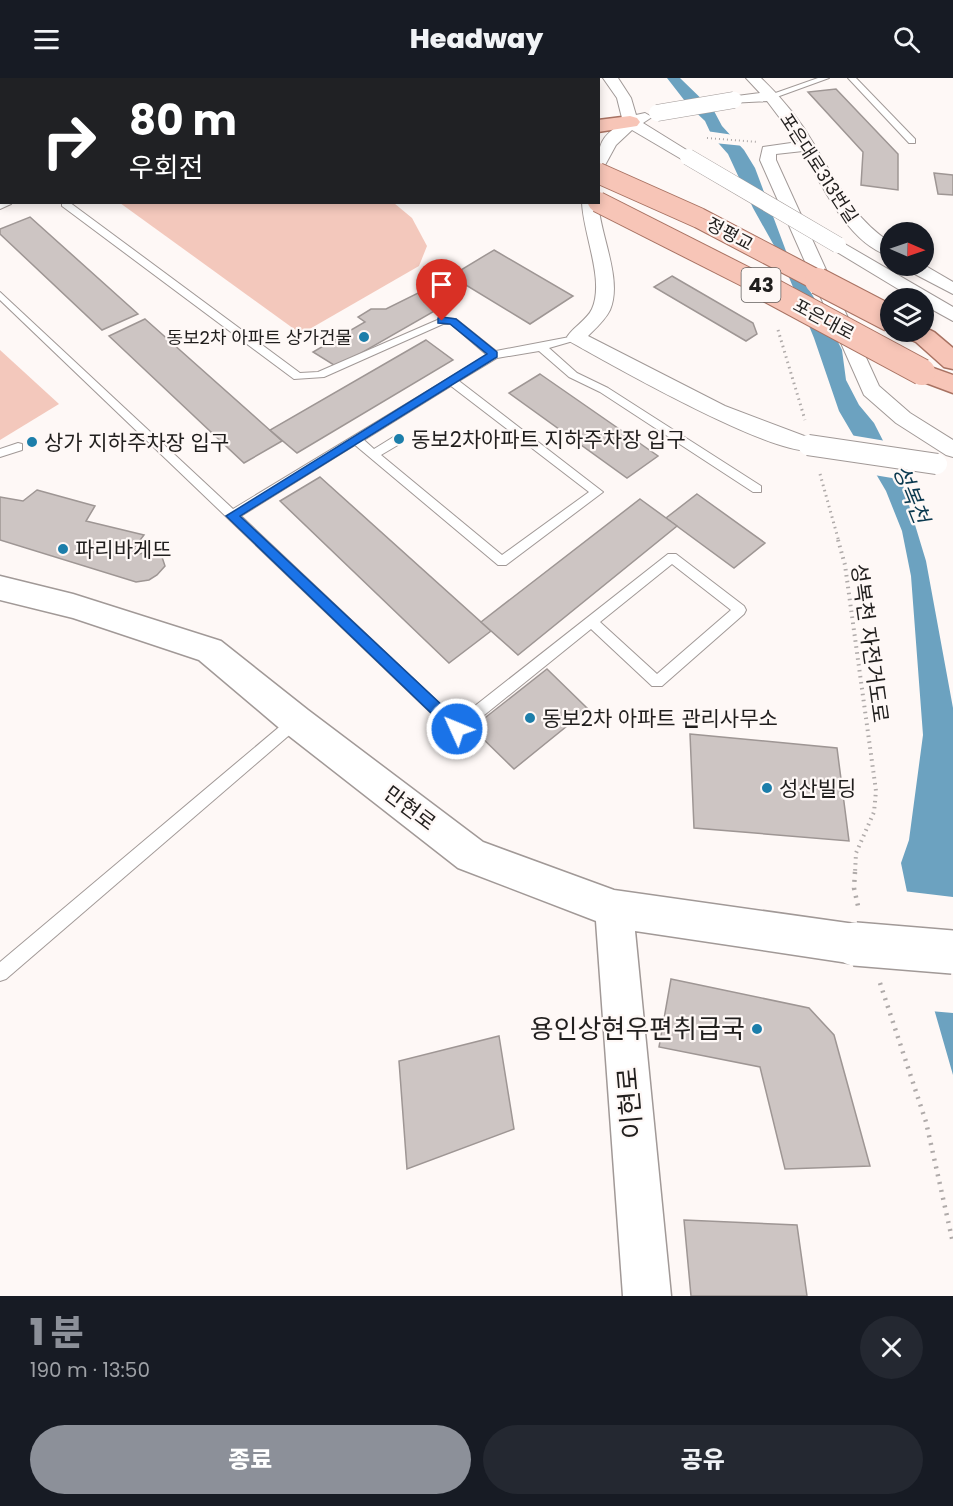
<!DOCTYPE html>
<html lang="ko">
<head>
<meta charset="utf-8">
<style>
	:root { --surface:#171b24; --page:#242831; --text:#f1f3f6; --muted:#9ea1a6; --accent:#8c9099 }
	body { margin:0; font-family:Poppins,"Noto Sans KR",sans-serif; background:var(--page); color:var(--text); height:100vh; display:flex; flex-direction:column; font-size:22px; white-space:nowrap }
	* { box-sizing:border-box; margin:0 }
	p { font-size:20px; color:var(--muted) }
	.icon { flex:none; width:33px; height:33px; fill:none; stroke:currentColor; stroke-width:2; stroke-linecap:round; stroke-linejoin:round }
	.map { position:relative; height:1218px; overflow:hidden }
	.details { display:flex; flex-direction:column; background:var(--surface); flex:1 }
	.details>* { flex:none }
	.guide { position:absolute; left:0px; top:0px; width:600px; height:126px; box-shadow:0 3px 9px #0003; background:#202124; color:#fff; overflow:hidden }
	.needle { width:39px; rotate:92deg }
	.tools { position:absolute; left:880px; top:144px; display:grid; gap:12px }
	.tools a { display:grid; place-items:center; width:54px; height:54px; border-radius:50%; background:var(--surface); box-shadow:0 3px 9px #0003; font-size:30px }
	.pin { position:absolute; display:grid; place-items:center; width:51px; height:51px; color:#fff; margin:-62px -26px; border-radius:50% 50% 50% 0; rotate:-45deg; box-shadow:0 0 6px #0007 }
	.pin .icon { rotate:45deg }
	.me { position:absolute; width:66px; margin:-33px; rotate:314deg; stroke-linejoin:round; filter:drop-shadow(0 0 4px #0008) }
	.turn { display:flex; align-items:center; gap:21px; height:126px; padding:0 30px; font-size:27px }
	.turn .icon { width:78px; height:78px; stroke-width:2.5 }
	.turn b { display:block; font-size:42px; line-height:51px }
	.round { display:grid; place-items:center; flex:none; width:63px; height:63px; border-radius:32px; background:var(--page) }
	.overview { display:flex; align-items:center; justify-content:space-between; height:102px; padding:0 30px }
	h1 { font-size:36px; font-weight:800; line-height:45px; color:var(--accent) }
	.action { display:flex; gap:12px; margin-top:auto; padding:12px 30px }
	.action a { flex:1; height:69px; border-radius:36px; background:var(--accent); color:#fff; font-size:24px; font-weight:800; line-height:69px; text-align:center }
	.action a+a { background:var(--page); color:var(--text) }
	header { display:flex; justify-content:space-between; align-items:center; height:78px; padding:0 30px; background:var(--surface); font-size:27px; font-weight:800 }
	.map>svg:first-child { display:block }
</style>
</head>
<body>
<header><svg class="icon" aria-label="menu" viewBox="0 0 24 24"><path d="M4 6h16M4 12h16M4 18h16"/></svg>Headway<svg class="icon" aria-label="search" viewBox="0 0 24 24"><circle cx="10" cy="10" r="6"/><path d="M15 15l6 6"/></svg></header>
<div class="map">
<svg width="953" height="1218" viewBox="0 0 953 1218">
	<rect width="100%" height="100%" fill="#fef8f6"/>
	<!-- green -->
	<g fill="#f3c8bc">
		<polygon points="17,0 245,0 247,1 19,2"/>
		<polygon points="120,125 394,125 412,140 427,168 419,188 301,256"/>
		<polygon points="0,272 59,326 0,362"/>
	</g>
	<!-- water -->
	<polygon fill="#6ca2c0" points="667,0 680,0 714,33 722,48 744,72 755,90 786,173 825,238 842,272 846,302 859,327 874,345 899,394 926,483 953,630 953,997 924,896 901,785 909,762 923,657 911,498 902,453 886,413 839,333 814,260 781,180 753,130 728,76 712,58 705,43 688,27"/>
	<!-- pier -->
	<g fill="#fef8f6">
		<polygon points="706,53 734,57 744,68 714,65"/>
		<polygon points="850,357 886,363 904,402 874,397"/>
		<polygon points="903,813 953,819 953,935 930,933"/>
	</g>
	<!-- building -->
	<g fill="#cdc5c3" stroke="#9e9694" stroke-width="1.5">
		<polygon points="836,11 898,76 898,112 861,107 863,74 808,14"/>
		<polygon points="934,95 953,97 953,117 938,116"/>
		<polygon points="30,139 138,236 102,252 0,156 0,151"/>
		<polygon points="494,172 573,218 530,246 451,198"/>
		<polygon points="672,198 753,245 757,256 746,263 654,209"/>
		<polygon points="424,212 445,227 337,289 313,274 365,244 358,239 371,231 386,231"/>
		<polygon points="145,241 282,363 244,385 109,258"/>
		<polygon points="426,262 453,282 297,375 270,352"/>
		<polygon points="540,296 658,378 627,400 509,315"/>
		<polygon points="320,399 491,553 449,585 280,423"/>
		<polygon points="37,412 95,428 86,443 144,457 134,470 140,476 148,473 162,479 165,488 157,497 149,502 136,504 0,462 0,419 23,423"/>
		<polygon points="697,416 765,465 734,490 666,440"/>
		<polygon points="640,421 677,448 518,577 481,544"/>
		<polygon points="547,591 588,631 514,691 472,650"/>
		<polygon points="690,656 837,670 849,763 694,750"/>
		<polygon points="671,901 809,930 834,957 870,1088 785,1091 760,989 659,969"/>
		<polygon points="499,958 514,1051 407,1091 399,983"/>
		<polygon points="684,1142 797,1147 807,1218 691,1218"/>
	</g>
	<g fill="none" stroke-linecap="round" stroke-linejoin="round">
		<defs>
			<g id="lane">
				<polygon points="818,0 829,0 774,20 767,18"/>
				<polygon points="848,0 856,0 915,61 915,65 909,65"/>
				<rect x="0" y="13" width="2" height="5"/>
				<polygon points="12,124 11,126 0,131 0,125"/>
				<path d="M62,124H69L300,295L318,294L442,240L456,241L496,273L580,257V261L549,270L577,295L608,310L761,408V414H753L600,314L569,299L539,273L497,280L459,303L603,414L506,487H498L355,367L241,438L457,642L668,476H676L744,528L746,532L744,536L662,608H652L591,551L462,655L457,657L452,655L0,222V214L233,431L487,277L451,246H443L324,299L294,301L62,128ZM451,308L589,414L502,477L381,377L403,364V358H395L374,371L364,362ZM672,486L731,532L657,596L600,544Z"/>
				<polygon points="18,365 22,366 22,372 0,379 0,371"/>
				<polygon points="296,637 301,639 303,643 301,647 6,901 0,903 0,884 291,639"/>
			</g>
			<g id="street">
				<path d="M603,0H618L631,20L636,37L645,35L652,39L643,45L693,76L696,79L693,82H683L632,52L616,67L604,89L598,91C598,65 601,59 623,44L617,20Z"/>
				<path d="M746,0H761C782,20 801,43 815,68C838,107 852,139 891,165V178C850,168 821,107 803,73L776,76V82L879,308L910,335L953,362V379L946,377L896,345L864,317L760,82L763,69L798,64L767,23L729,25L727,22L729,19L760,15Z"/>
				<path d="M582,124H598C600,157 623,202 610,232C605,242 596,250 588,258L725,328L815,362L818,367L815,372C780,383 608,285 569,263L567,259C573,249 587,242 592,231C605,202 583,156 582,124Z"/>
				<polygon points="838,162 953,229 953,243 924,227 924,220 913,220 832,171 829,167 832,163"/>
				<polygon points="924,187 953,204 953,216 907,192 904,188"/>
			</g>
			<polygon id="secondary" points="0,498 73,516 221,563 308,632 483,764 614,812 855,846 869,852 875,866 869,880 855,886 635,853 671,1218 623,1218 596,843 458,790 284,654 199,582 73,540 0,522"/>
			<g id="primary">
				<polygon points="291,0 312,0 313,2 292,2"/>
				<polygon points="353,0 378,0 379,2 354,2"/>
				<polygon points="630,38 637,40 640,44 637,48 598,54 598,42"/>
				<polygon points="924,249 934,254 953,270 953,291 944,289 916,264 905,259 902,254 924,254"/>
				<polygon points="922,286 953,297 953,315 913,300 909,294 913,288"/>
			</g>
		</defs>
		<!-- lane casing -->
		<use href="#lane" stroke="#a19997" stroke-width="2"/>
		<!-- street casing -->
		<use href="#street" stroke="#a19997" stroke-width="2"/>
		<!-- secondary casing -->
		<use href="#secondary" stroke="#a19997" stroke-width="3"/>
		<!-- primary casing -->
		<use href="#primary" stroke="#a87262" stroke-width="3"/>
		<!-- path-far2 -->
		<g stroke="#afaaa9" stroke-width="3" stroke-dasharray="1.5 4" stroke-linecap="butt">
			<polyline points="778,252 805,342"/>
			<polyline points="820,396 839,464"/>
		</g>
		<!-- path-far1 -->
		<polyline stroke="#afaaa9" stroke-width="4" stroke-dasharray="1.5 4.5" stroke-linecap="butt" points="838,462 845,487 876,713 874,734 856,775 855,795"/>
		<!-- path -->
		<g stroke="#afaaa9" stroke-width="4.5" stroke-dasharray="2 6" stroke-linecap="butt">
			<polyline points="855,794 854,810 858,828"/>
			<polyline points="880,905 926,1044 953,1165"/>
		</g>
		<!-- lane -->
		<use href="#lane" fill="#fff" fill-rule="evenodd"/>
		<!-- street -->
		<use href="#street" fill="#fff" fill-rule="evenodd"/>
		<!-- secondary -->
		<use href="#secondary" fill="#fff" fill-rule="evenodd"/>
		<!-- primary -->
		<use href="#primary" fill="#f7c5b7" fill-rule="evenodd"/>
		<defs>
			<g id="street-bridge-far1">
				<polyline points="657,35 734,22"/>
				<polyline points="688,79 838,167"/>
			</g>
			<polyline id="street-bridge" points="808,367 937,386"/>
			<polyline id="secondary-bridge" points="855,866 953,874"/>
			<g id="primary-bridge-far1">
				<polyline points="598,95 699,140 821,204"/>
				<polyline points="598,124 756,204"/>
			</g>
			<g id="primary-bridge">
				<polyline points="753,203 922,294"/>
				<polyline points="818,203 891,241"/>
			</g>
		</defs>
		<!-- street-bridge-far1 casing -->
		<use href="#street-bridge-far1" stroke="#a19997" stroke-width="17" stroke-linecap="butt"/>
		<!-- street-bridge casing -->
		<use href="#street-bridge" stroke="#a19997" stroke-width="22" stroke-linecap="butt"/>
		<!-- secondary-bridge casing -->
		<use href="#secondary-bridge" stroke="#a19997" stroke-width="46" stroke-linecap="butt"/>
		<!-- primary-bridge-far1 casing -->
		<use href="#primary-bridge-far1" stroke="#a87262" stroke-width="22" stroke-linecap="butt"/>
		<!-- primary-bridge casing -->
		<use href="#primary-bridge" stroke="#a87262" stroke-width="28" stroke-linecap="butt"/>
		<!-- path-bridge -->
		<polyline stroke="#afaaa9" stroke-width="2" stroke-dasharray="1 3" stroke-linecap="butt" points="707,60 758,64"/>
		<!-- street-bridge-far1 -->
		<use href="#street-bridge-far1" stroke="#fff" stroke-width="16"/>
		<!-- street-bridge -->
		<use href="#street-bridge" stroke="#fff" stroke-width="20"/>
		<!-- secondary-bridge -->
		<use href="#secondary-bridge" stroke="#fff" stroke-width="43"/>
		<!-- primary-bridge-far1 -->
		<use href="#primary-bridge-far1" stroke="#f7c5b7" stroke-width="20"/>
		<!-- primary-bridge -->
		<use href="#primary-bridge" stroke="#f7c5b7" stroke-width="26"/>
	</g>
	<!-- route -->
	<polygon fill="#1a73e8" stroke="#114b97" stroke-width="1.5" points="442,239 456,241 497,274 497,279 240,438 462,646 464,651 462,655 457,657 452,655 226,438 487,276 450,246 438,245 438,240"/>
	<!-- markers -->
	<g fill="#1c7eaa" stroke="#fef8f6" stroke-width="2">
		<circle cx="364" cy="259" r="6"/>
		<circle cx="399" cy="361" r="6"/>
		<circle cx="32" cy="364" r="6"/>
		<circle cx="63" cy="471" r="6"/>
		<circle cx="530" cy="640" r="6"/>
		<circle cx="767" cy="710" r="6"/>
		<circle cx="757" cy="951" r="6"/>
	</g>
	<g text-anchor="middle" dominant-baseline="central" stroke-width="4.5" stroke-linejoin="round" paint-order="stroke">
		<!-- far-street labels -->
		<g font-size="18" fill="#201e1d" stroke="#fef8f6">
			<text transform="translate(819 90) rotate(57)">포은대로313번길</text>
			<text transform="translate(730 156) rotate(28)">정평교</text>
			<text transform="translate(824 241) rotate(28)">포은대로</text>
		</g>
		<!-- far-poi labels -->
		<g font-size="18" fill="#201e1d" stroke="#fef8f6" text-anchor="end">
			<text x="352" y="259">동보2차 아파트 상가건물</text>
		</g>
		<!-- shield labels -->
		<rect fill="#fef8f6" stroke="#635f5e" stroke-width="1.5" x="741.5" y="190" width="39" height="34" rx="4.5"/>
		<g font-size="20" font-weight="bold" fill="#201e1d">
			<text x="761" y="207">43</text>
		</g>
		<!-- poi labels -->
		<g font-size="21" fill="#201e1d" stroke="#fef8f6" text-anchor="start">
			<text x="411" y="361">동보2차아파트 지하주차장 입구</text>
			<text x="44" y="364">상가 지하주차장 입구</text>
			<text x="75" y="471">파리바게뜨</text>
			<text x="542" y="640">동보2차 아파트 관리사무소</text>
			<text x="779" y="710">성산빌딩</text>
		</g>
		<!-- street labels -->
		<g font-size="21" fill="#201e1d" stroke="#fef8f6">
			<text transform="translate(870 565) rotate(82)">성복천 자전거도로</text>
			<text transform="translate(410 730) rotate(37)">만현로</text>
		</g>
		<!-- water labels -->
		<g font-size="22" font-style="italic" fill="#0a394f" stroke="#fef8f6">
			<text transform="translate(911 416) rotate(68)">성복천</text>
		</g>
		<!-- near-poi labels -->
		<g font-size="26" fill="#201e1d" stroke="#fef8f6" text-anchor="end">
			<text x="745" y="951">용인상현우편취급국</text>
		</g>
		<!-- near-street labels -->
		<g font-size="26" fill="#201e1d" stroke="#fef8f6">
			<text transform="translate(630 1025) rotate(-95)">이현로</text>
		</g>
	</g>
</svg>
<div class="tools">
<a><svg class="needle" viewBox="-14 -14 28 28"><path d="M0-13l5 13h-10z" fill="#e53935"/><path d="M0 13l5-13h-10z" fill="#9ea1a6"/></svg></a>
<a><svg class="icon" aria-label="layers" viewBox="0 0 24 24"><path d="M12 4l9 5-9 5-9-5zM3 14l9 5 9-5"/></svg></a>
</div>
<div class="pin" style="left:442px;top:243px;background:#d93025"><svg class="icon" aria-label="arrive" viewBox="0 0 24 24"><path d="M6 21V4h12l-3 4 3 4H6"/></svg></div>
<svg class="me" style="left:457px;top:651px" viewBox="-20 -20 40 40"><circle r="17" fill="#1a73e8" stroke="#fff" stroke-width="3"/><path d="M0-11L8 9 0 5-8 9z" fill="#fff"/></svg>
<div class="guide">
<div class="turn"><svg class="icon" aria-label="right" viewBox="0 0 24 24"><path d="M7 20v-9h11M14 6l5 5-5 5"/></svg><div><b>80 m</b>우회전</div></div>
</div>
</div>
<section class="details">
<div class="overview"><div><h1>1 분</h1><p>190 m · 13:50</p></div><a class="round"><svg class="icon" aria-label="close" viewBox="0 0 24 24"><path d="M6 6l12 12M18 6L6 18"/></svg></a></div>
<div class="action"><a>종료</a><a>공유</a></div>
</section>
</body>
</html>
